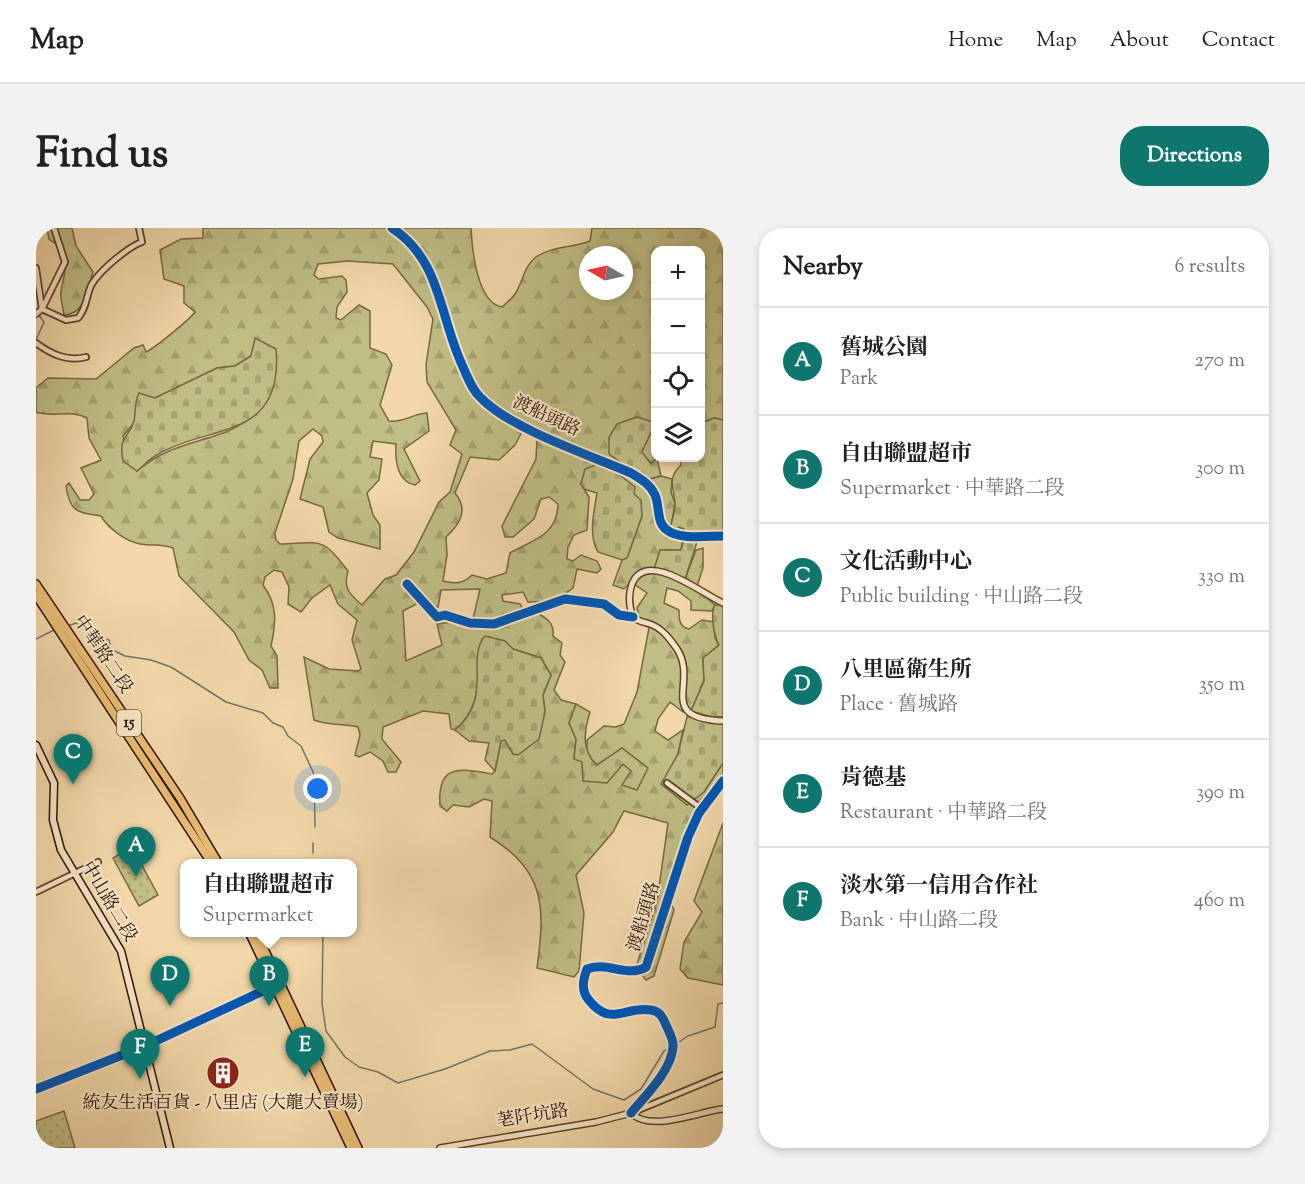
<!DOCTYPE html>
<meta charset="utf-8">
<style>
:root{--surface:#fff;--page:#f2f2f2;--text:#202124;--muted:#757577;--line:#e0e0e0;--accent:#0f766e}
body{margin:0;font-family:"Sorts Mill Goudy","Noto Serif TC",serif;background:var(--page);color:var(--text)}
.controls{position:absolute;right:18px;top:18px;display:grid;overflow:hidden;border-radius:12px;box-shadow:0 3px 9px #0003}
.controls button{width:54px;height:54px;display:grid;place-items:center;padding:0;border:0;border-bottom:2px solid var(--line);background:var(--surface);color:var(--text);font:30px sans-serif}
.compass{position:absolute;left:543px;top:18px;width:54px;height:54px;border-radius:50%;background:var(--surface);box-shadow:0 3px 9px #0003;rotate:279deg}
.you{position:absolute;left:282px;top:561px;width:21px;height:21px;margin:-15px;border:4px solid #fff;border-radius:50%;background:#1a73e8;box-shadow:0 0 0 9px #1a73e833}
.badge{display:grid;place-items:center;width:39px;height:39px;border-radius:50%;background:var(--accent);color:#fff;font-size:20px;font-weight:700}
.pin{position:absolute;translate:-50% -50px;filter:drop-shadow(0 2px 3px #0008)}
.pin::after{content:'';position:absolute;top:32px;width:21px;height:18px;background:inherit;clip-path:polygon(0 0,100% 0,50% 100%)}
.popup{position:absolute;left:144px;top:631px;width:177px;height:78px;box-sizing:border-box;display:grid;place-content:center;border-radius:12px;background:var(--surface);filter:drop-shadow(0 2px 4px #0005);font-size:20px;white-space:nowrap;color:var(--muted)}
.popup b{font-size:22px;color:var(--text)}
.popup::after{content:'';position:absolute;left:50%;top:100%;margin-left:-12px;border:12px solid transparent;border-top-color:var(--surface)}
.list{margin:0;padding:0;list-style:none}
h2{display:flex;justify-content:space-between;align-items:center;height:78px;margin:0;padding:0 24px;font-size:26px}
h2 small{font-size:20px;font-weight:400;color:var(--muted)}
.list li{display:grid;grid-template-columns:39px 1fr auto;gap:18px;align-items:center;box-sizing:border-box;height:108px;padding:0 24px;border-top:2px solid var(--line)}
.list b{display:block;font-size:22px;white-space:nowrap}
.list p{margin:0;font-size:20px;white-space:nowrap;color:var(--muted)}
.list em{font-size:20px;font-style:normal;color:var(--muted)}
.icon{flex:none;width:33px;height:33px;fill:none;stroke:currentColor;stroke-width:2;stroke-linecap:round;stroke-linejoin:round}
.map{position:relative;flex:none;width:687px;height:920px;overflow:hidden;border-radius:24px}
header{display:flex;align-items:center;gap:36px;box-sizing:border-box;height:84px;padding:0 30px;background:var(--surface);border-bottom:2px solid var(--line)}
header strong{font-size:28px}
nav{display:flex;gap:33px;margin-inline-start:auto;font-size:21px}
.intro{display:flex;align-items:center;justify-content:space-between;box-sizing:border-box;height:144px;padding:0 36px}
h1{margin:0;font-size:42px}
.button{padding:15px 27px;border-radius:24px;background:var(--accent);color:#fff;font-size:21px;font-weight:700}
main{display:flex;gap:36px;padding:0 36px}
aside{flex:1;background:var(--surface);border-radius:24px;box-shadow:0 3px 9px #0003}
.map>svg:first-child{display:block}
</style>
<header>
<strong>Map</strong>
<nav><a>Home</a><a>Map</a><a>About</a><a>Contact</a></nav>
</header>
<div class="intro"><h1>Find us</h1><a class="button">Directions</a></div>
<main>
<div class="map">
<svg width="687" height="920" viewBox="0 0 687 920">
<defs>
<pattern id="green-dots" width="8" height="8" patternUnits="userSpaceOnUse" patternTransform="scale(1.5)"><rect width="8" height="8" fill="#c0be85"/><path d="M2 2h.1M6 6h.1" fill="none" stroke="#a5a271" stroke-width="1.8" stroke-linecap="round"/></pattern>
<pattern id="forest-firs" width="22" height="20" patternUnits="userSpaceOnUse" patternTransform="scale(1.5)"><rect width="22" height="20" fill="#c0be85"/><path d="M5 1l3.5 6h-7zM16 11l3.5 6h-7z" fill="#a5a271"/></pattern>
<pattern id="cemetery-stones" width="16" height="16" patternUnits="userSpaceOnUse" patternTransform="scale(1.5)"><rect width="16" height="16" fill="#c0be85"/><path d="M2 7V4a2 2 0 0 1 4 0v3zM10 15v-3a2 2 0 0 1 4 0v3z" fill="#a5a271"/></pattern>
</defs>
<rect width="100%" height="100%" fill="#f3d9aa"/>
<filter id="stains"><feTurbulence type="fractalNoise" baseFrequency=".00333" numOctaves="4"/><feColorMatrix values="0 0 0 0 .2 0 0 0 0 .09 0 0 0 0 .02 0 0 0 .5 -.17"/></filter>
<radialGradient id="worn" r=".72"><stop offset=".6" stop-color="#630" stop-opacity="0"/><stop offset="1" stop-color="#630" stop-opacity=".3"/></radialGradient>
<g fill="url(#green-dots)" stroke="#766843" stroke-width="1.5">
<path d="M96,619L122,667L103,678L77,630Z"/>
<path d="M28,883L39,920H4L0,913V893Z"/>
</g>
<g fill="url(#forest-firs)" stroke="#766843" stroke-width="1.5" fill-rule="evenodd">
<path d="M11,0H36L40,18L57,44C51,62 50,86 28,87C27,79 24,70 25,63C29,40 38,27 13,11Z"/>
<path d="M167,0H435C436,21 441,75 466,79C470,75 476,71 479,66C487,54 488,38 500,29C516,18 537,20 554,13L556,0H687V192L678,190L665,195L664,22H620V230H623L616,236L605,224L618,198L601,189L581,196L573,210L609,252L625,248L636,251L635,264L639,276L634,303L642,299L648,301L645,322H625L648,354L660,322L667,320V340L660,361L679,377L676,383L655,382V373L642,363L631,360L628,375L643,382C643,391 643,399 653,401L666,392L678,394L679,410L683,417L667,430L668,453L655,483L647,484L634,474L622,491L619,503L632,512L647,502L642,526L626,556L668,564L687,535V548L664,573L631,663L638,682L618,748L610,752L600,739L621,674L632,595L588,583L577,604L540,647L548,685L543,743L538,749L501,740C509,679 510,644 454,609L456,573L448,571L433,579L417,577L411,583L404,578C401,536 422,540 456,546L459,543L465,513L469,511L477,526L509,484L507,467L515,447L505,430L446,411C440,445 448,478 419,502L415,501L413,486L387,483L347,499L346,511L365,534L360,544H352L347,533L334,524L323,529L319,527L324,507L322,499C307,495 292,498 278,492L268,429L293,441L322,443L325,441L316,412L321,392L302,376L294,357L276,370L265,384L252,376L253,359L246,344L238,342L229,349L227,357C242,377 240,395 235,418L241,428L242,460H234L226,442L213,432L198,404L143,348L137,320C126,316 116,318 104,316C89,313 72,300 65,288C40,284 34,284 30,258L33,255L44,272H53L58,266L45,240L65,232L53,210L51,190C34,181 18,190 0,184V160L12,150L60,151L98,120L107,117L110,124C119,120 154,91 159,84L148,75V58L128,51L124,22L145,11L167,10ZM552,27H588V63H552ZM312,33L357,36L391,79L397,91L390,137L391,154L420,202L414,217L426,226L414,264L403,274L378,324L360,347L349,351L326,377C313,366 307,360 312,343C286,308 286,315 244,316L240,312L239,305L257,251L263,213L277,201L286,208L287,214L274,231L264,271L287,279L293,304L302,310L344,321V297L337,287L331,265L343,252L346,231L334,229L337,213L360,216C359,232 361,253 379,257L384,253L368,221L393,203L391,185C376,186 367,195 353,193L344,177L356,137L350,126L334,120V83L323,77L305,92L300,90L301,79L311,64L310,52L306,48L283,51L278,47L282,36ZM215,128L221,186C210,193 199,201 187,205C153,217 130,219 101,243L87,208L119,170L181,140L199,138ZM487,202L501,211L500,231L466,298L469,309H477L498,291L505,271L513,269L522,276C521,307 499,311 474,325L470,345L451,351L436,347C427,356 419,356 407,353L411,327L410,309C424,296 433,282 419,265L434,229L463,232L479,217ZM545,256L606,288L591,330L586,332L577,357L588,361L595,354L611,365L601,380L603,389L613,400L601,464L588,496L580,499L568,498L551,512V528L561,537L586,521L611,540L595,542L587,536L547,553L546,533L538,530L540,511L533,495L540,476L525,472L518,462L529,434L524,427L526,415L517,408C518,395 512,391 501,385L461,394L460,391L467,386L488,383L484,376L467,373L466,367L487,364L492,374L518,373L537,360L541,341L561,345L565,341L561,333L545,327L537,333L531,331L532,319L538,307L551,302L553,269ZM444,361L437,391L401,396L406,417L370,433L367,383L382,375L402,379L405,362Z"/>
<path d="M687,595V757L652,750L644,741L648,714L666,684L658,673Z"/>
</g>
<g fill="url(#cemetery-stones)" stroke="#766843" stroke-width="1.5">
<path d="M219,110L240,121C248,214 172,195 119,228C112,232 107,239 101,243L87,233C82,206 93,211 98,193C100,183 98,175 103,165L119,170L181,140L199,138L215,128Z"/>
<path d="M601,189L617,194L618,198L606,224L615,236L621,230L625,248L609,252L573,226V210L581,196Z"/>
<path d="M679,190L687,192V305H648V301L643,299L637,304L634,303C635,295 638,287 639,279C640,262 629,252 645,237V230H664V195Z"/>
<path d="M560,237L575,240L599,259L598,266L605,272L606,288L591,330L586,332L562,324C552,307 558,284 561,265L548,261L545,256L549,241Z"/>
<path d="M649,309L662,311L648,354L628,348L618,341L624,322H645Z"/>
<path d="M679,377H687V489H676L655,483L668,453L667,430L683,417C678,408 674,387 679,377Z"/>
<path d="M449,408L469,413L477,421L505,430L515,447L507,467L509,484L503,511L482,527L477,526L469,512L465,513L459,543L449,532L453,515L433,513L419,502C458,470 429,431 449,408Z"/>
<path d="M540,476L554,484C548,503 545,523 561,537L586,520L612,540L601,562L586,557L595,543L587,536L571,555L547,553L546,534L538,531L540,511L533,495Z"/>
<path d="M652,485L687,493V535L668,564L651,577L625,556L642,526Z"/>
</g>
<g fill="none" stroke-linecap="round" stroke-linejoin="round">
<g stroke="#707669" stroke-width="1.5">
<path d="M0,112L8,94L2,86"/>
<path d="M32,398L40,395L60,409L73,412L75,421L89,428L115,432L135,439L190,474L227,485L237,495L247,499L252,508L265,518L278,546L279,599"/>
<path d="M0,411L18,402"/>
<path d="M277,625V615"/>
<path d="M287,704L286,775L290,803L309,829L323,839L342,844L362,855L409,841L454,823L474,822L496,816L557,861L588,872L605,861L628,823L636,819"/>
<path d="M640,816L652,808L679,799L682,776L687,775"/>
</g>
<g stroke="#5e432b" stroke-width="8">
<g id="minor">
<path d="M0,40L6,81"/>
<path d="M6,81L30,92L42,90C50,81 50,71 54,60C60,45 92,19 106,14L103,0"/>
<path d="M0,86L6,81L29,34L18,0"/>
<path d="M0,115C15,126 31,134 50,129"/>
<path d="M371,356L401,389L409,387L434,395L458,396L529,371L568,376L583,387L597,389"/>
<path d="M631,555L666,581"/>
<path d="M0,664L62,634"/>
<path d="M0,861L109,818L239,758"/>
<path d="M595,885L687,847"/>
</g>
</g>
<g stroke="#5e432b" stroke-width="8">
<g id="tertiary">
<path d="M356,0C406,33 403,89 427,139C432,150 436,162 445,170C475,201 553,227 595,245C605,251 614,256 619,267C624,278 620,295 631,302C643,312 672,308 687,308"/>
<path d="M687,375C666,366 610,320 596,356C592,367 593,378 597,389C603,394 608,394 614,396C626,400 634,411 641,421C663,455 619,490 687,493"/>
<path d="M595,885C610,867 635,843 637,819C638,812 633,804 630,797C627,790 624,783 615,782C589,777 575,801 552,771C545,762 547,752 551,741C571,733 591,750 610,739L652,609L663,585L687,553"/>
<path d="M404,920L560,894L595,885C615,905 664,883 687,881"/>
</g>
</g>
<g stroke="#2d1101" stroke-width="9">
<path id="secondary" d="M0,517L18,555L17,592L25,622L85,723L134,920"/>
</g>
<g stroke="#2d1101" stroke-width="10">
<g id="primary">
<path d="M0,356L144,570L183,636"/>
<path d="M0,367L176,636"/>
<path d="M213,704L315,920"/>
<path d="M220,704L322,920"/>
</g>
</g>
<use href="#minor" stroke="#f7e6c8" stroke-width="4.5"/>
<use href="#tertiary" stroke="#f7e6c8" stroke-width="5"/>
<use href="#secondary" stroke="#f7e6c8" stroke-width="6"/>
<use href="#primary" stroke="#eabc75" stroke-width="7"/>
<g stroke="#f7e6c8" stroke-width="13">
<g id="cycleway">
<path d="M356,0C406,33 403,89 427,139C432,150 436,162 445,170C475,201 553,227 595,245C605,251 614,256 619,267C624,278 620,295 631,302C643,312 672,308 687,308"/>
<path d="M371,356L401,389L409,387L434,395L458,396L529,371L568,376L583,387L597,389"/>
<path d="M0,861L109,818L244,755"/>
<path d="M595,885C610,867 635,843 637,819C638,812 633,804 630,797C627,790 624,783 615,782C589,777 575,801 552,771C545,762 547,752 551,741C571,733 591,750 610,739L652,609L663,585L687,553"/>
</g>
</g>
<use href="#cycleway" stroke="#0057b8" stroke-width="9"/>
</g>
<defs>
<g id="building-disc" transform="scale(1.725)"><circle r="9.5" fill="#8f2418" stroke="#f7e6c8"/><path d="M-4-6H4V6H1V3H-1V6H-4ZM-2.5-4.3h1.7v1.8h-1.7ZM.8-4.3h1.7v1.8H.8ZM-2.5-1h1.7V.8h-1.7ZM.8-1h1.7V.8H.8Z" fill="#fff"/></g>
</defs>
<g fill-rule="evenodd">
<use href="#building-disc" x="187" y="845"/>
</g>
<g text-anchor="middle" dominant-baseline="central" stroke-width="4.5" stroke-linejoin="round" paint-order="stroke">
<rect fill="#f7e6c8" stroke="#6a513d" stroke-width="1.5" x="81" y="482" width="24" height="26" rx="4.5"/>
<g font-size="16" font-weight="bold" fill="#2d1101">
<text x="93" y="495">15</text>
</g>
<g font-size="18" fill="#2d1101" stroke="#f7e6c8">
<text transform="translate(510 189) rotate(25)">渡船頭路</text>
<text transform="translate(66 427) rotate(56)">中華路二段</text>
<text transform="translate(72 674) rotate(59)">中山路二段</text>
<text transform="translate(609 689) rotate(-73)">渡船頭路</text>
<text transform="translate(497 889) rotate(-9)">荖阡坑路</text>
</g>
<g font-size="18" fill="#2d1101" stroke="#f7e6c8">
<text x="187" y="876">統友生活百貨 - 八里店 (大龍大賣場)</text>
</g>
</g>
<rect width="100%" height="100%" filter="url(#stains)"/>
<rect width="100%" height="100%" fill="url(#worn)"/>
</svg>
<div class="controls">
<button>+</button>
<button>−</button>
<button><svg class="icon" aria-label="locate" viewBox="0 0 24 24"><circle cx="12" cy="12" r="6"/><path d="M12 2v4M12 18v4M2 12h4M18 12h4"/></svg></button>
<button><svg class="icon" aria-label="layers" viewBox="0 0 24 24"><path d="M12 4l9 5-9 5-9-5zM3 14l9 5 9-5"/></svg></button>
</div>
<svg class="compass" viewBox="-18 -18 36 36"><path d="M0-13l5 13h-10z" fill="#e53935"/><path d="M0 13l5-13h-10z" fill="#757577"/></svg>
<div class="you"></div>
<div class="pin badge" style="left:100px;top:649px">A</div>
<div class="pin badge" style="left:233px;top:778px">B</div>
<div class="popup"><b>自由聯盟超市</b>Supermarket</div>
<div class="pin badge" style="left:37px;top:556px">C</div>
<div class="pin badge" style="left:134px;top:778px">D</div>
<div class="pin badge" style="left:269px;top:849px">E</div>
<div class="pin badge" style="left:104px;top:851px">F</div>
</div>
<aside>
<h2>Nearby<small>6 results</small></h2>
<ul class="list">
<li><span class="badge">A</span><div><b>舊城公園</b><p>Park</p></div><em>270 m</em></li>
<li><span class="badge">B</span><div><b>自由聯盟超市</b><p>Supermarket · 中華路二段</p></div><em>300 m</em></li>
<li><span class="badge">C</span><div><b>文化活動中心</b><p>Public building · 中山路二段</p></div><em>330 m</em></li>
<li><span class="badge">D</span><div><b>八里區衛生所</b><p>Place · 舊城路</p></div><em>350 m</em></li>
<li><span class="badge">E</span><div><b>肯德基</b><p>Restaurant · 中華路二段</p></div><em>390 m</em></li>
<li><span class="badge">F</span><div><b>淡水第一信用合作社</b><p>Bank · 中山路二段</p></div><em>460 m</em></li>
</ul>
</aside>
</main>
